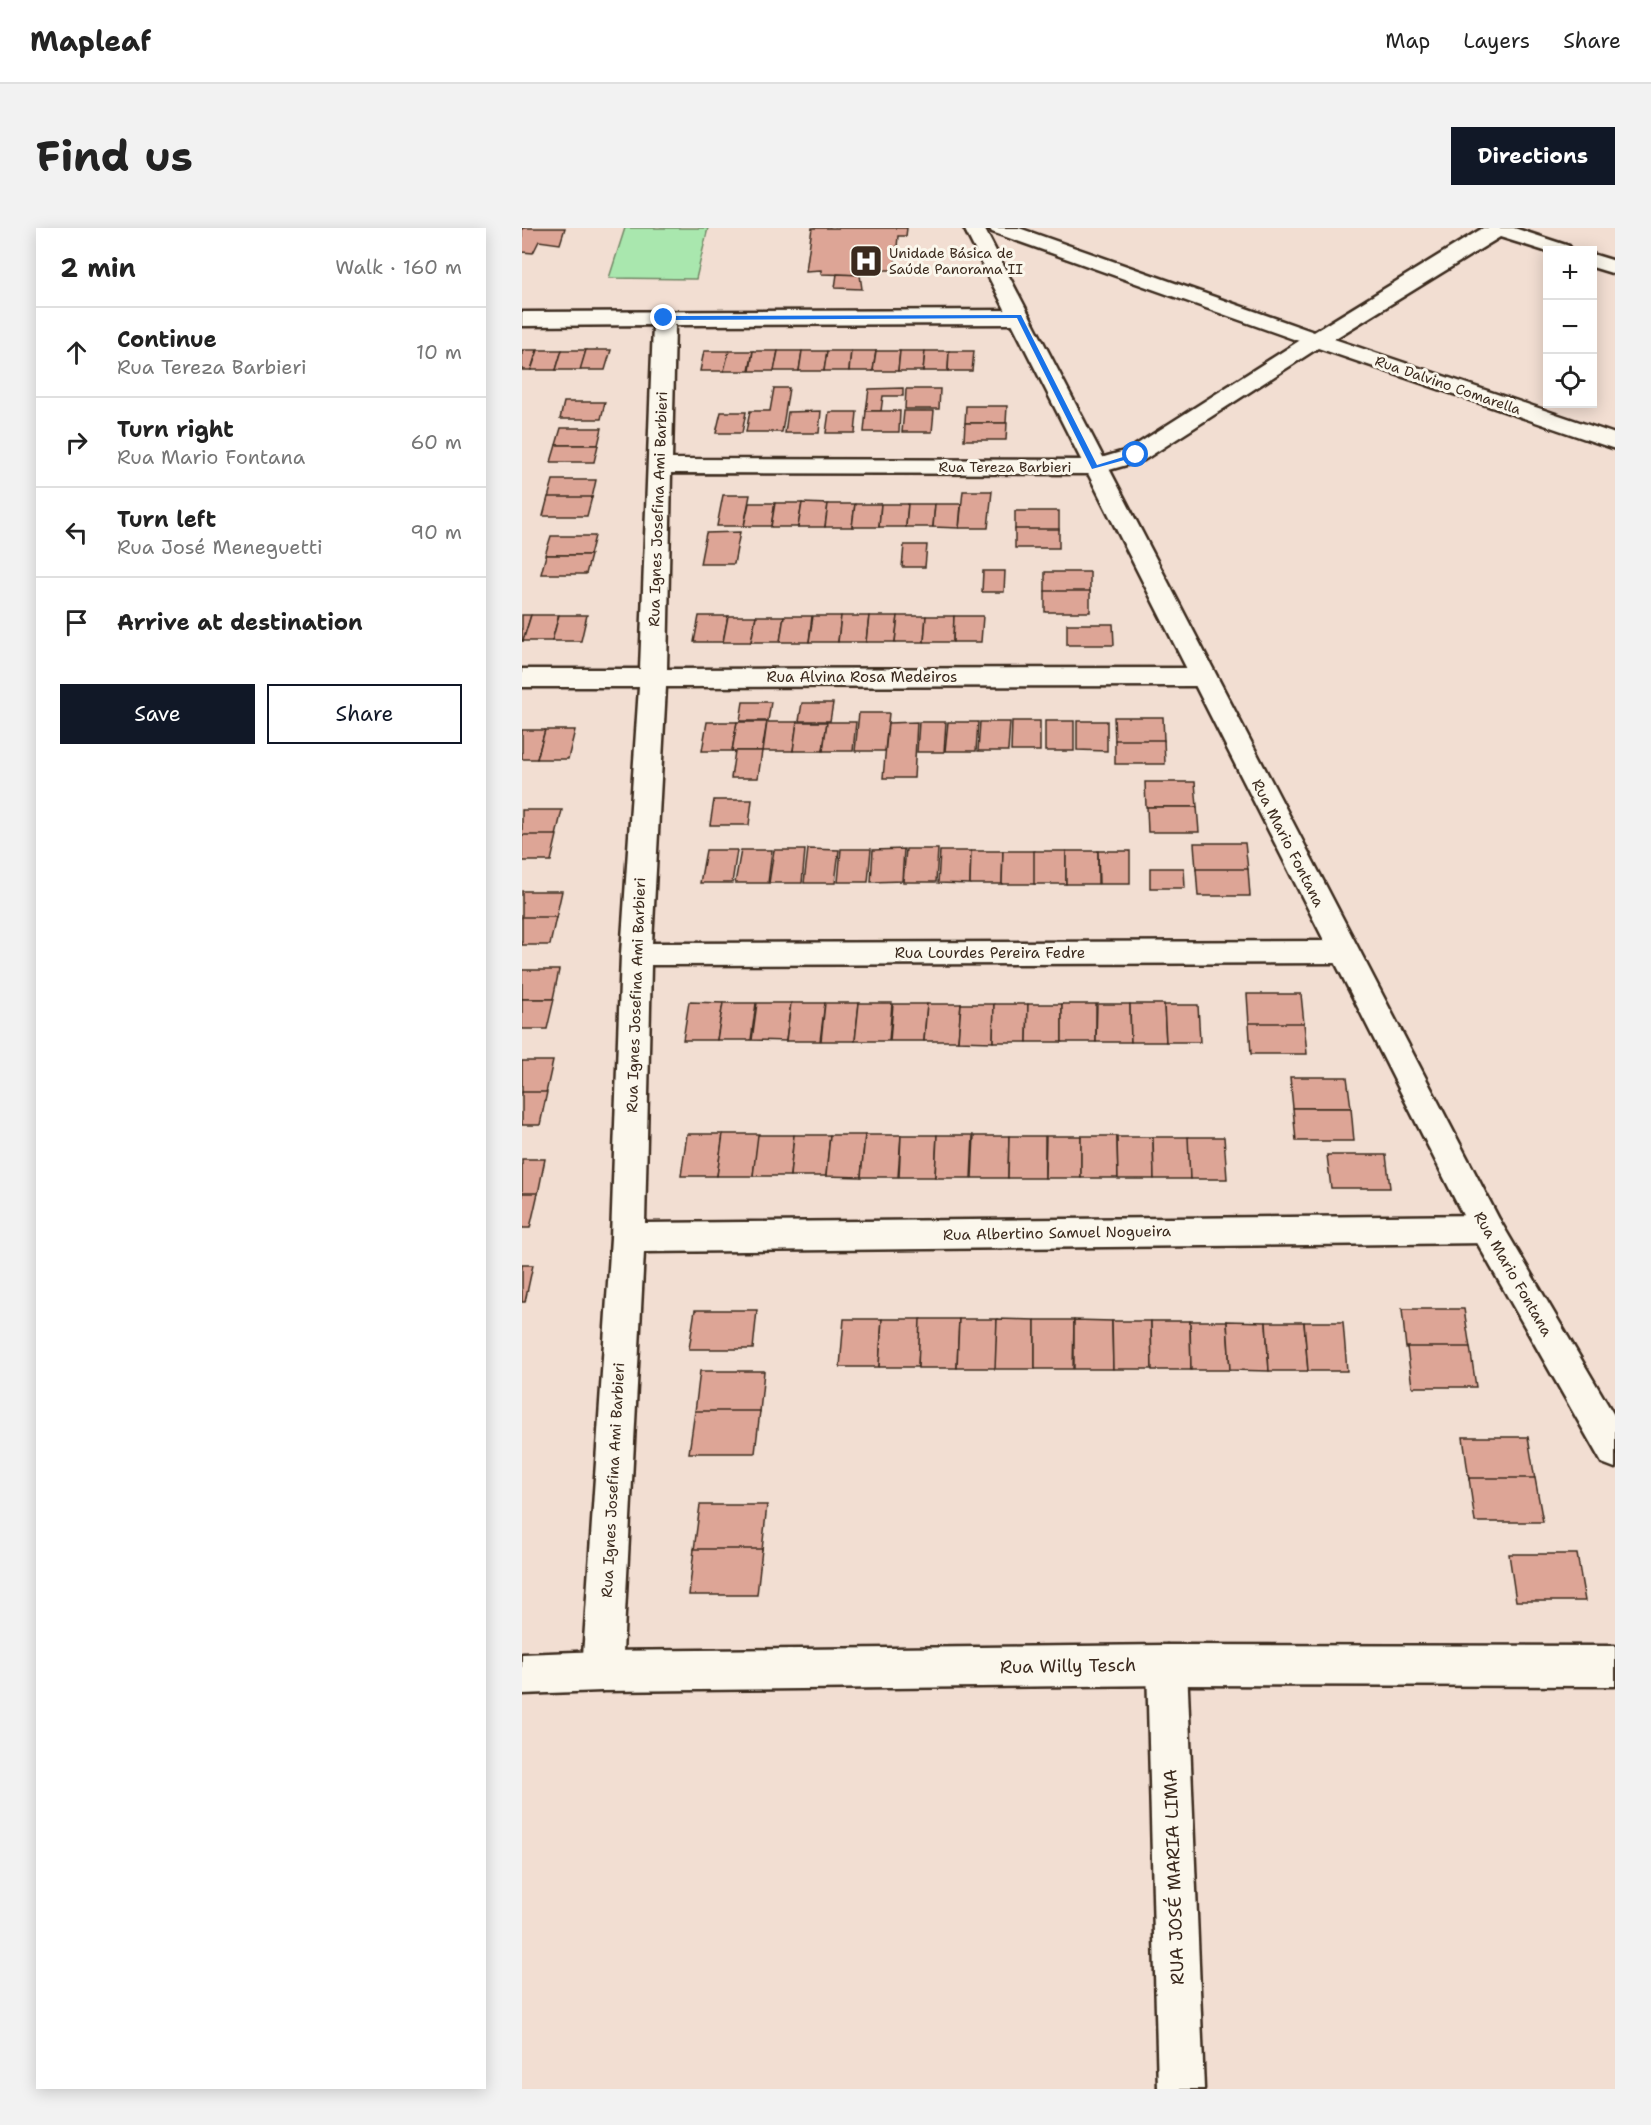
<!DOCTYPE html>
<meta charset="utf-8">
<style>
:root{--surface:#fff;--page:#f2f2f2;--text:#222;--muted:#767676;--line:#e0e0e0;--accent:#111827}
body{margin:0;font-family:"Shantell Sans",sans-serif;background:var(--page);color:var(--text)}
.controls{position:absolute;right:18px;top:18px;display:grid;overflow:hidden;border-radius:0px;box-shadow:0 3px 15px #0003}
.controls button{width:54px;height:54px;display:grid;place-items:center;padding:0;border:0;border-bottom:2px solid var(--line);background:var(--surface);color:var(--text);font:30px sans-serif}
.stop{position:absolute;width:18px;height:18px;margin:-14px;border:4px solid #1a73e8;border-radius:50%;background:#fff}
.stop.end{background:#1a73e8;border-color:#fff;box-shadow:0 2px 6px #0008}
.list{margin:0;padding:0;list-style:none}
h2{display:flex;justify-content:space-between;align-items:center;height:78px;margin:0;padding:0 24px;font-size:26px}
h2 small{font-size:20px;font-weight:400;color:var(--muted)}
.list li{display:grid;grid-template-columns:39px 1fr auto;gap:18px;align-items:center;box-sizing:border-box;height:90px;padding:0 24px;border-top:2px solid var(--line)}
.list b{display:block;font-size:22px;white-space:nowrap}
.list p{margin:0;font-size:20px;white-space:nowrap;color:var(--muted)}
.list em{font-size:20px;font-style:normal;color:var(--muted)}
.actions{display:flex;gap:12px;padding:18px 24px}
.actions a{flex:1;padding:14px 0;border:2px solid var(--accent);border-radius:0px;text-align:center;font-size:21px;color:var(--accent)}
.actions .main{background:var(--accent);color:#fff}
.icon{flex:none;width:33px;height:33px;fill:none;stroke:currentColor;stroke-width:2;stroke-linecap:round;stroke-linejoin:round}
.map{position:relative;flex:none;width:1093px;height:1861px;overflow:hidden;border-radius:0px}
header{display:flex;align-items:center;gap:36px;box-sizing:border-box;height:84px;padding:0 30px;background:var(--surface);border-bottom:2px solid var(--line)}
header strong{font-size:28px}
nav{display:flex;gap:33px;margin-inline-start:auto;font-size:21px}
.intro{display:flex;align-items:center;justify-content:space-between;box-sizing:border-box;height:144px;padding:0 36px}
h1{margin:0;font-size:42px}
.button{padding:15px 27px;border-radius:0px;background:var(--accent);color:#fff;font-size:21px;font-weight:700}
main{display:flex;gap:36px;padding:0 36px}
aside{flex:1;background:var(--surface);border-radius:0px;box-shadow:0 3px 15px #0003}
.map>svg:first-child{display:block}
</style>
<header>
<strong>Mapleaf</strong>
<nav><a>Map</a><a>Layers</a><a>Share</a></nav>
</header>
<div class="intro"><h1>Find us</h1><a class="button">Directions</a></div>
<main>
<aside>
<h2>2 min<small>Walk · 160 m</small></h2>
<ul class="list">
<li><svg class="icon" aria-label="ahead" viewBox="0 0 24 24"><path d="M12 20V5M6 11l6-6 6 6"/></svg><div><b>Continue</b><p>Rua Tereza Barbieri</p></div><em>10 m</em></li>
<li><svg class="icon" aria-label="right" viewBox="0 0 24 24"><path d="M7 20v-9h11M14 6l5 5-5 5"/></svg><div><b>Turn right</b><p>Rua Mario Fontana</p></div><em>60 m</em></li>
<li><svg class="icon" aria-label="left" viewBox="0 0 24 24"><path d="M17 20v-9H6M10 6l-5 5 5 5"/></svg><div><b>Turn left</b><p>Rua José Meneguetti</p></div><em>90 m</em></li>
<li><svg class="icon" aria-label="arrive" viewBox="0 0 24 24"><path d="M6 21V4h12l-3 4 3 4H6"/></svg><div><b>Arrive at destination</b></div></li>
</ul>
<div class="actions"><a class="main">Save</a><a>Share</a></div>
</aside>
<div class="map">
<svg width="1093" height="1861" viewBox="0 0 1093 1861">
<rect width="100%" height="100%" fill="#f2ded2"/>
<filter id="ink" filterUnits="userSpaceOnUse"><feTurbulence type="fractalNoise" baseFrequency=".0167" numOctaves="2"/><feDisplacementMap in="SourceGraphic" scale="12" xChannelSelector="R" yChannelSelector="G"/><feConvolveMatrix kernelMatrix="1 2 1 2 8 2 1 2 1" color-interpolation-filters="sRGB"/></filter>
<g filter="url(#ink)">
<path fill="#a9e7ae" stroke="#728866" stroke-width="1.5" d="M103,0H186L174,51L87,50Z"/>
<g fill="#dda596" stroke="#3b2a1e" stroke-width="1.5">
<path d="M0,0H43L38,16L17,13L11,25L0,24Z"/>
<path d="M290,0H385L384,8H376L373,42H354V46L338,47L299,46V42L284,43Z"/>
<path d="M315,46L338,47L340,61L313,60Z"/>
<path d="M0,122H15L9,142H0Z"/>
<path d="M16,122H40L34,142H9Z"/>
<path d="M40,122H64L59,142H34Z"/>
<path d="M64,122H89L83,142H58Z"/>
<path d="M182,123H207L202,143H178Z"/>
<path d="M207,123H231L227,143H202Z"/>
<path d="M231,123H256L252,143H228Z"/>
<path d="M256,123H280L277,143H252Z"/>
<path d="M280,123H305L302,143H277Z"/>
<path d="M305,123H329L327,143H302Z"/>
<path d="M329,123H354L351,143H327Z"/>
<path d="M354,123H378L376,143H351Z"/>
<path d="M378,123H403L401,143H376Z"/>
<path d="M403,123H427L426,143H401Z"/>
<path d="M427,123H452L450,143H426Z"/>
<path d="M252,160H267L260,204H224L228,183H248Z"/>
<path d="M381,160V168H361L359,183H344L347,161Z"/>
<path d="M384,161H418L417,181H383Z"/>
<path d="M42,174H83L79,191H38Z"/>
<path d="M444,178H485L484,195H443Z"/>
<path d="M299,183L297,205H263L266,184Z"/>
<path d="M344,183H378L377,204H342Z"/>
<path d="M382,183H412L410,204H380Z"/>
<path d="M199,184H224L220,205H194Z"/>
<path d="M307,184H335L333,205H304Z"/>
<path d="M443,195H485L484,212H442Z"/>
<path d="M39,200H80L76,217H34Z"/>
<path d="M34,217H76L72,234H29Z"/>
<path d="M31,252H74L70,270H26Z"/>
<path d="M441,263H470L466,300H437Z"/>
<path d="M201,267H228L222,298H195Z"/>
<path d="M26,269H70L65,288H21Z"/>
<path d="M227,275H253L249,298H222Z"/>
<path d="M253,275H280L276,299H249Z"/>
<path d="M280,275L306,276L303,299H276Z"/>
<path d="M306,276H333L330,299H303Z"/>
<path d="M333,276H359L357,299H330Z"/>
<path d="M359,276H386L384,299H357Z"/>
<path d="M386,276H413L411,299H384Z"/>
<path d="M413,276H439L437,300L411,299Z"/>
<rect x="493" y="283" width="44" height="19"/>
<rect x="493" y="301" width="44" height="19"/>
<path d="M218,304L212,336H178L184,305Z"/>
<path d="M29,308H73L68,327H23Z"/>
<path d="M382,317H405L403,339H380Z"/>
<path d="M24,327H69L64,346H19Z"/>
<path d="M461,343H483L482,364H460Z"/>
<rect x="523" y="344" width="45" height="20"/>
<rect x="523" y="363" width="45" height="21"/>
<path d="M0,387H9L1,413H0Z"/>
<path d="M9,387H37L30,413H1Z"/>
<path d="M37,387H65L59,413H30Z"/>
<path d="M177,388H206L201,414H172Z"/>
<path d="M206,388H234L229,414H201Z"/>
<path d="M234,388H262L258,414H229Z"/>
<path d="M262,388H290L287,414H258Z"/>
<path d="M291,388H319L316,414H287Z"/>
<path d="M319,388H347L344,414H316Z"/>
<path d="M347,388H376L373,414H344Z"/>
<path d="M376,388H404L402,414H373Z"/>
<path d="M404,388H432L431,414H402Z"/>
<path d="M432,388H461L459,414H431Z"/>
<path d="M545,396H591L592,417H545Z"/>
<path d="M221,474H249L246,493H218Z"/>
<path d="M280,475H311L308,493H277Z"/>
<path d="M337,485H367L363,523H333Z"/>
<path d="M592,489H641L642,513H593Z"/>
<path d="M490,493H518V523H489Z"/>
<rect x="523" y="493" width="29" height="30"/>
<path d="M555,493H585V523L555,522Z"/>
<path d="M185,494H215L210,523H180Z"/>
<path d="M215,494H245L240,523H210Z"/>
<path d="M245,494H275L271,523H241Z"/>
<path d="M275,494H305L301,523H271Z"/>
<path d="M305,494H334L331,523H301Z"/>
<path d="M395,494L392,550H361L366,495Z"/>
<path d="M397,494H424L422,524H395Z"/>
<path d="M426,494H456L454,523H423Z"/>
<path d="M458,494H488L486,523H456Z"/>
<path d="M0,502H23L15,531H0Z"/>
<path d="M23,502H53L46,531H15Z"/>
<path d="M593,512H642L643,536H593Z"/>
<path d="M213,523H240L236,550H209Z"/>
<path d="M623,554H673L675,579H624Z"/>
<path d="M192,572H230L227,597H188Z"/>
<path d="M625,579H675L677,604H626Z"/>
<path d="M0,582H40L34,608H0Z"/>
<path d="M0,607H35L29,633H0Z"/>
<path d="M672,615H723L726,642H674Z"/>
<path d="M286,621L317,622L313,655H282Z"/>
<path d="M319,621H349L346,654H316Z"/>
<path d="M382,621L380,653L349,654L351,622Z"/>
<path d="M384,621H416L414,654H381Z"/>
<path d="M184,622H215L210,655H178Z"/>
<path d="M219,622H250L246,655H213Z"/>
<path d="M252,622H283L280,655H247Z"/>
<path d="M418,623H449L448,656L416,655Z"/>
<path d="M449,623H481L480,656H448Z"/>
<path d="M481,623H513V656H480Z"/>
<rect x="512" y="623" width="32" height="33"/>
<rect x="544" y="623" width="32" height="33"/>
<path d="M576,623H608V656H577Z"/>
<path d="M628,640H662L663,660H628Z"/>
<path d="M674,641H726L728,668H676Z"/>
<path d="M0,663H40L34,690H0Z"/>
<path d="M0,689H34L28,717H0Z"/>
<path d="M0,742H37L31,771H0Z"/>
<path d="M725,766H779L782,796H727Z"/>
<path d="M0,771H32L25,801H0Z"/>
<path d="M167,774L201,775L195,812H161Z"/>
<path d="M201,775H234L229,812H195Z"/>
<path d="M235,775H269L264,813L230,812Z"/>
<path d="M269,775H303L298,813H264Z"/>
<path d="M303,775H337L333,813H299Z"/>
<path d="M337,775H370L367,813H333Z"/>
<path d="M371,776H405L402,813H368Z"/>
<path d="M405,776H439L436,813H402Z"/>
<path d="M439,776H472L471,814L436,813Z"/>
<path d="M472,776H506L505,814H471Z"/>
<path d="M506,776H540V814H505Z"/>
<rect x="540" y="776" width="34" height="38"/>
<path d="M575,776H608L609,814H574Z"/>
<path d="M608,776H642L644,814H609Z"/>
<path d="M642,777H676L678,814H644Z"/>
<path d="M727,795H782L785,826H729Z"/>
<path d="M0,833H31L24,865H0Z"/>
<path d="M768,849H825L829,880H771Z"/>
<path d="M0,864H25L18,897H0Z"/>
<path d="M771,880H829L832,913H774Z"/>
<path d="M165,906H201L195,948H159Z"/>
<path d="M201,906H237L231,948H195Z"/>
<path d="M236,907H272L268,948H231Z"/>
<path d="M272,907H308L304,948H268Z"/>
<path d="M308,907H343L339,949L304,948Z"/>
<path d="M343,907H379L376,949H339Z"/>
<path d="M379,907H415L413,949H377Z"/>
<path d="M415,907H451L449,950H413Z"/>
<path d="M452,908H487L486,950H450Z"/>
<path d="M487,908H523V950H486Z"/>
<path d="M524,908H559V950H523Z"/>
<path d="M559,908H595L596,950H559Z"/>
<path d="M595,909H631L632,951H596Z"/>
<path d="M631,909H667L668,951H632Z"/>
<path d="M666,909H702L705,951H668Z"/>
<path d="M805,927H864L868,960H809Z"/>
<path d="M0,931H23L16,966H0Z"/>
<path d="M0,965H16L8,1000H0Z"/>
<path d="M0,1037H11L3,1074H0Z"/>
<path d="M880,1081H942L948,1120H884Z"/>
<path d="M173,1082H235L231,1121H167Z"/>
<path d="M322,1091H360L357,1139H318Z"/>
<path d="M360,1091H399L396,1139H357Z"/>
<path d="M398,1091H437L435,1140H396Z"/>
<path d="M437,1091H475L474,1140H435Z"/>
<path d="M475,1091L513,1092V1141H473Z"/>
<path d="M513,1092H552L551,1141H513Z"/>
<path d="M552,1092L590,1093L591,1141H552Z"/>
<path d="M590,1093H629L630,1141H591Z"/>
<path d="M629,1093H668L669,1142H630Z"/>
<path d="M668,1093H705L708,1142H669Z"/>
<path d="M705,1093L744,1094L747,1143L708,1142Z"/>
<path d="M744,1094H782L786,1143H747Z"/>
<path d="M782,1094H821L825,1143H786Z"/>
<path d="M885,1119H948L954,1159H890Z"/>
<path d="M178,1143H242L238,1184H173Z"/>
<path d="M173,1183H238L233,1225H167Z"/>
<path d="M941,1209H1006L1013,1252H947Z"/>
<path d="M947,1250H1013L1021,1294H953Z"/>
<path d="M178,1277H245L240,1322H172Z"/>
<path d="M172,1321H240L235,1367H167Z"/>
<path d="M987,1326H1055L1063,1373H994Z"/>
</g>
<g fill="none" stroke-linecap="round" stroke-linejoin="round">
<g stroke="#3b2a1e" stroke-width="5">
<g id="minor">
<path d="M467,0H497L792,104L961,0H992L1047,18L1050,22L1026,24L978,9L812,111L1093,206V221L796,120L622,232L573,246L149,245L145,441L680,440L689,443L693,449L689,455L680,458L144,459L130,715L822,713L833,716L837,724L833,732L822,735L129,737L123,995L965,987L977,991L982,1001L977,1011L965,1015L122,1024L100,1443L94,1457L80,1463L66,1457L60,1443L89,1010L99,726L117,459H0V441H118L131,97L0,98V84L497,82L505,84L508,89L505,94L497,96L153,97L150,231L572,232L606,222L777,113L470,4Z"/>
<path d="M1070,26L1093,33V46L1070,39Z"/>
<path d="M645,1417L659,1423L665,1437L682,1861H636L625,1437L631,1423Z"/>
</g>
</g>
<g stroke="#3b2a1e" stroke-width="5">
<g id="tertiary">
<path d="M442,0H462L977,991L1093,1189V1240L1080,1235L953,1011Z"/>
<path d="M645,1417L1093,1418V1458L645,1457L80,1463L0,1466V1426L80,1423Z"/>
</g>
</g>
<use href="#minor" fill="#fbf7ec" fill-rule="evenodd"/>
<use href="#tertiary" fill="#fbf7ec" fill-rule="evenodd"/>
</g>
</g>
<path fill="#1a73e8" d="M499,87L575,237L614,225L617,228L570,241L495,90L142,92L139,90L142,88Z"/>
<defs>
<g id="hospital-square" transform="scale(1.725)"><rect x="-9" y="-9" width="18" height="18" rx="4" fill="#3b2a1e" stroke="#fbf7ec"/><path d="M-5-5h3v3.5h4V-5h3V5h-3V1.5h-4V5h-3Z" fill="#fff"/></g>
</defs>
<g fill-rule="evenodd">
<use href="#hospital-square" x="344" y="33"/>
</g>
<g text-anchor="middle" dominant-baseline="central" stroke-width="6" stroke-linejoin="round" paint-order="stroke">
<g font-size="14" fill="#3b2a1e" stroke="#fbf7ec" text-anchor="start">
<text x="367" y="25">Unidade Básica de<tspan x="367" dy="16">Saúde Panorama II</tspan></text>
</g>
<g font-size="14" fill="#3b2a1e" stroke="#fbf7ec">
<text transform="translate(926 157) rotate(19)">Rua Dalvino Comarella</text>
<text x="483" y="239">Rua Tereza Barbieri</text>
</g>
<g font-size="15" fill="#3b2a1e" stroke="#fbf7ec">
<text transform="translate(136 281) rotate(-88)">Rua Ignes Josefina Ami Barbieri</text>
<text x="340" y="449">Rua Alvina Rosa Medeiros</text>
<text transform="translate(766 615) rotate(63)">Rua Mario Fontana</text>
<text x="468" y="725">Rua Lourdes Pereira Fedre</text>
<text transform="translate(114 767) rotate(-88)">Rua Ignes Josefina Ami Barbieri</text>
<text transform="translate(535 1005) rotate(-1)">Rua Albertino Samuel Nogueira</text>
<text transform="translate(991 1046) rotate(60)">Rua Mario Fontana</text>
<text transform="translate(91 1252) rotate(-87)">Rua Ignes Josefina Ami Barbieri</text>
</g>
<g font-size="18" fill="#3b2a1e" stroke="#fbf7ec">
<text transform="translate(546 1438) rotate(-1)">Rua Willy Tesch</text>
<text transform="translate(652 1649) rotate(-92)">RUA JOSÉ MARIA LIMA</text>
</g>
</g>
</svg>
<div class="controls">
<button>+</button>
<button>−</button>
<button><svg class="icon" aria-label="locate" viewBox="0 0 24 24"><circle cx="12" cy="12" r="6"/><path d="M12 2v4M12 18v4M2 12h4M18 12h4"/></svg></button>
</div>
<div class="stop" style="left:614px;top:227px"></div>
<div class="stop end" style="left:142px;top:90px"></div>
</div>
</main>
